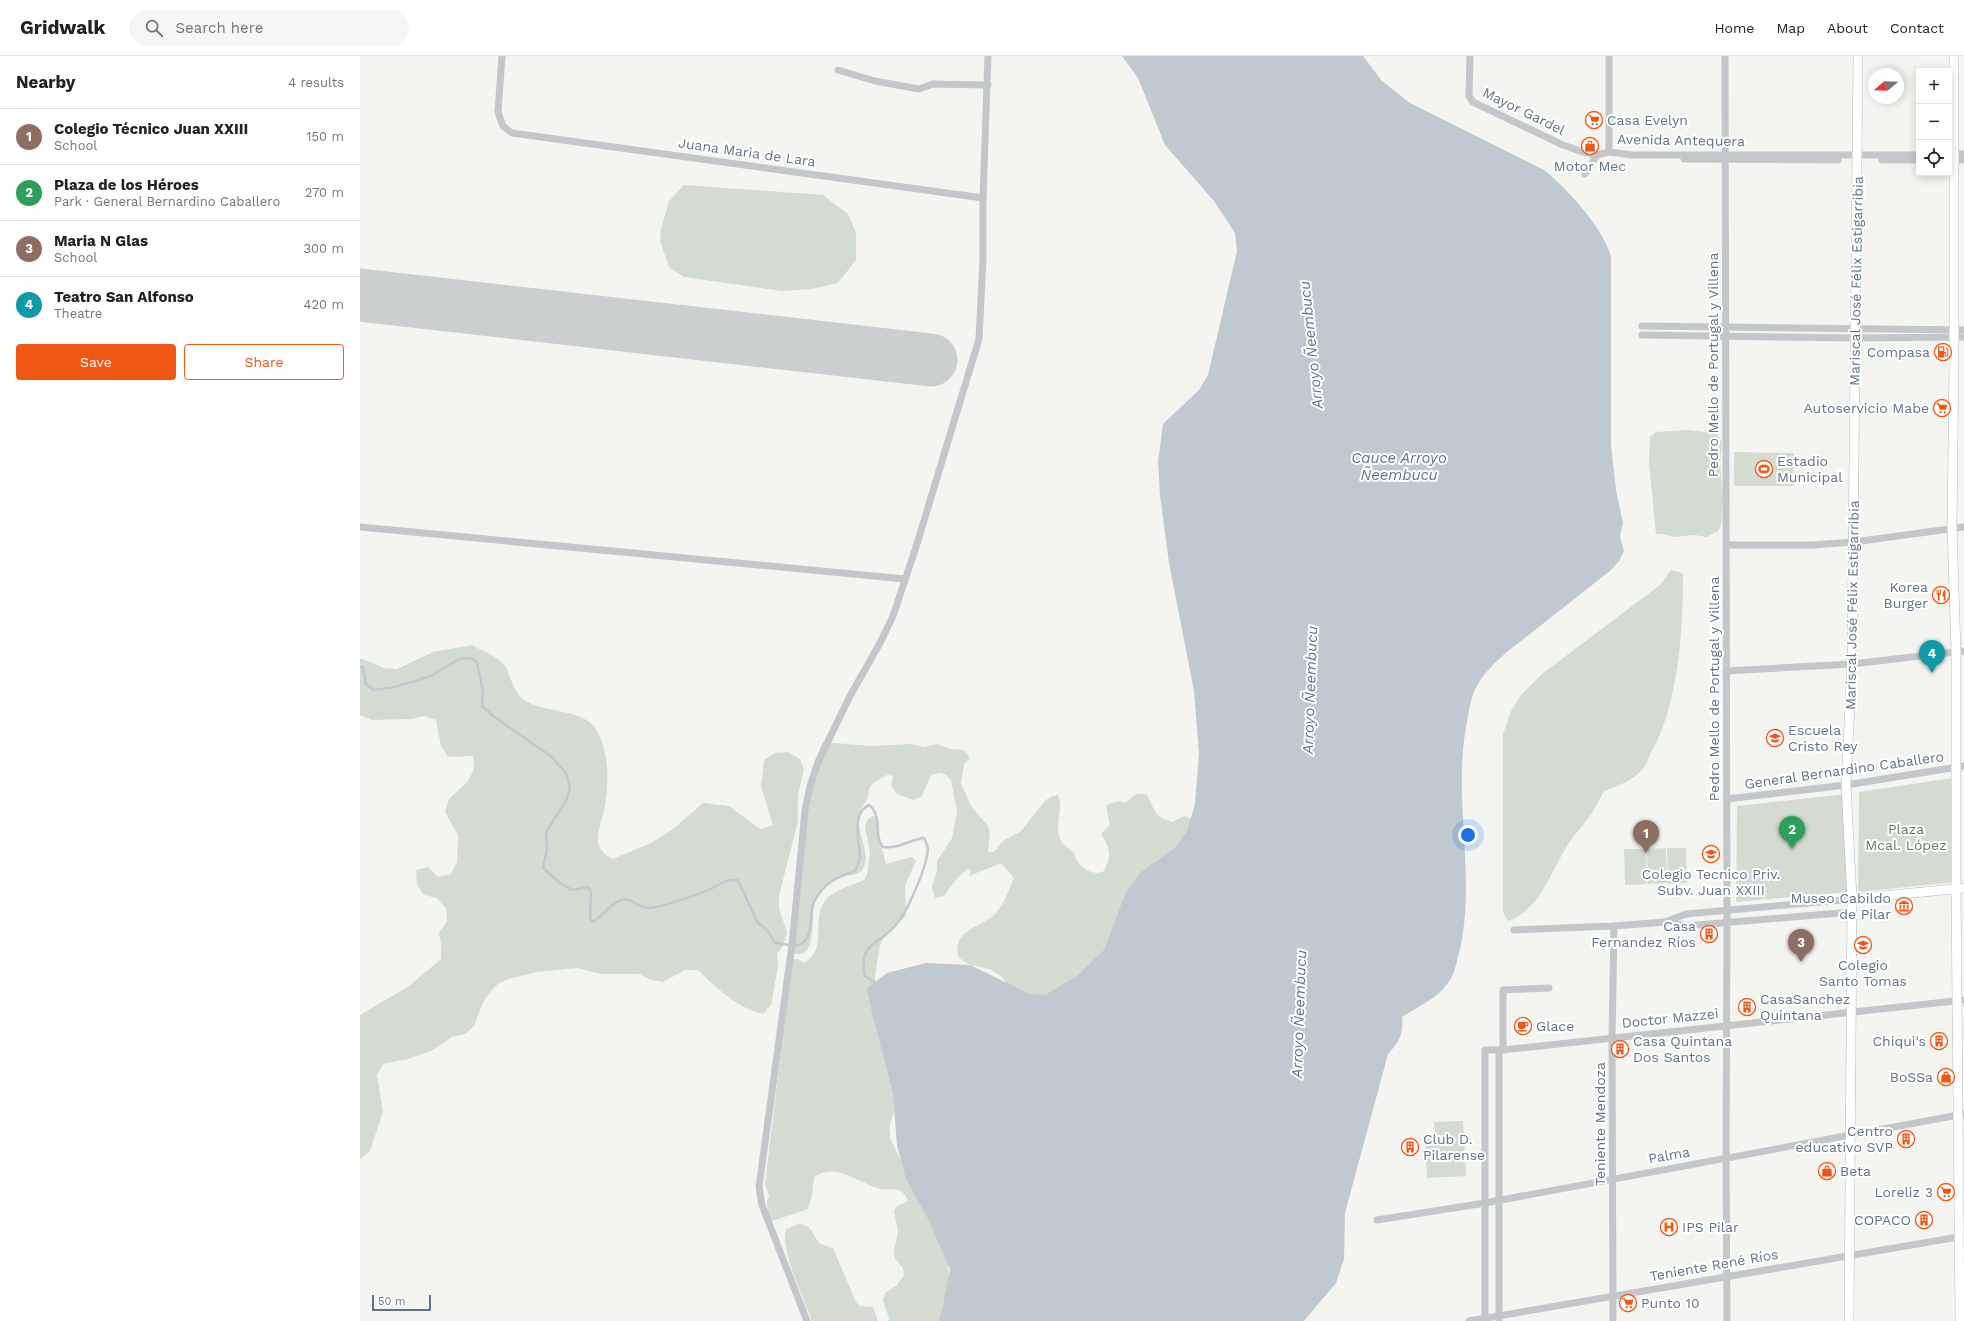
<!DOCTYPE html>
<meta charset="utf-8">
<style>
:root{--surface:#fff;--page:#f6f6f6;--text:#202124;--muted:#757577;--line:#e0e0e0;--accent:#f05715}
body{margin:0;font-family:"Work Sans",sans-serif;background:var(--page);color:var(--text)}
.controls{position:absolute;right:12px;top:12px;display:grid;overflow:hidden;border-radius:4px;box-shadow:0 2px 10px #0003}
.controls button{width:36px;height:36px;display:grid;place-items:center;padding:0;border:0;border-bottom:1px solid var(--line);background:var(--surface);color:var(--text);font:20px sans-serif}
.compass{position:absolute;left:1508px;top:12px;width:36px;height:36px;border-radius:50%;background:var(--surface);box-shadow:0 2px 10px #0003;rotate:251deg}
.scale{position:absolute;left:12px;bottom:10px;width:59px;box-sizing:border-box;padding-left:4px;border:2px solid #617284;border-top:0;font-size:11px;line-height:14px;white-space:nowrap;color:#617284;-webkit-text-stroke:3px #fff;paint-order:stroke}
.you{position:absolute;left:1108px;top:779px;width:14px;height:14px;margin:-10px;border:3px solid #fff;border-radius:50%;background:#1a73e8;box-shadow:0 0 0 6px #1a73e833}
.badge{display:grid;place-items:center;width:26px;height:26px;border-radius:50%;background:var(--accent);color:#fff;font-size:13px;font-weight:700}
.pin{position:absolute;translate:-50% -33px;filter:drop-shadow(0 1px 2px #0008)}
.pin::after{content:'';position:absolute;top:21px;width:14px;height:12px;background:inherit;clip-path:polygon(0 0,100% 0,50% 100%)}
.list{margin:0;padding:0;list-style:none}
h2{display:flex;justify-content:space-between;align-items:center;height:52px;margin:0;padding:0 16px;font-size:17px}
h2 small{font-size:13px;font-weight:400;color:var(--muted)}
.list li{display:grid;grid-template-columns:26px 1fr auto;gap:12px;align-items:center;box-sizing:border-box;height:56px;padding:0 16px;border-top:1px solid var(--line)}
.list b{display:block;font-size:15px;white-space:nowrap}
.list p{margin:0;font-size:13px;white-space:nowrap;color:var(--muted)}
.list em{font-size:13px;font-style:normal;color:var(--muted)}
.actions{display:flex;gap:8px;padding:12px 16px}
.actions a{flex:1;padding:9px 0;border:1px solid var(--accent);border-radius:4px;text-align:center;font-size:14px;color:var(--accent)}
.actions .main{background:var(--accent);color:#fff}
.icon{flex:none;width:22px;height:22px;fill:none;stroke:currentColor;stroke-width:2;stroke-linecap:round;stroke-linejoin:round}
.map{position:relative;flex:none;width:1604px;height:1265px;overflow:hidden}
header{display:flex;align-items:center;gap:24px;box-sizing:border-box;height:56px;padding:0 20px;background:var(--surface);border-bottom:1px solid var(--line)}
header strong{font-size:19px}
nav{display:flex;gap:22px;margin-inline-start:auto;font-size:14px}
.search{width:280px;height:36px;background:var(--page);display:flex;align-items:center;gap:10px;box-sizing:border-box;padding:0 14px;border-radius:22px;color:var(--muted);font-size:15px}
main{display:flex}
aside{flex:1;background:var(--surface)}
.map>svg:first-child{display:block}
</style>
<header>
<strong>Gridwalk</strong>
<div class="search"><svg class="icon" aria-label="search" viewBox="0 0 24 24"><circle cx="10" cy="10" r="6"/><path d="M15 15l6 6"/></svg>Search here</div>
<nav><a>Home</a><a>Map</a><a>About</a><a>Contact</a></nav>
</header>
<main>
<aside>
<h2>Nearby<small>4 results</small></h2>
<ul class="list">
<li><span class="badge" style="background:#8d6e63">1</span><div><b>Colegio Técnico Juan XXIII</b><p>School</p></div><em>150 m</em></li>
<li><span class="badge" style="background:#2e9e5b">2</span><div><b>Plaza de los Héroes</b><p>Park · General Bernardino Caballero</p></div><em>270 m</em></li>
<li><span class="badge" style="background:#8d6e63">3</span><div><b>Maria N Glas</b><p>School</p></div><em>300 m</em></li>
<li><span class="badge" style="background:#0f9aa8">4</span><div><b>Teatro San Alfonso</b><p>Theatre</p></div><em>420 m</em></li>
</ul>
<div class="actions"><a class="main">Save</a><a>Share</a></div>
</aside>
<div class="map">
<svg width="1604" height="1265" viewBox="0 0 1604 1265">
<rect width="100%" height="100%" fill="#f4f5f0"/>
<g fill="#d4dcd1">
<path d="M324,129L463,139L488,158L496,177V204L478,227L452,233L422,235L324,221L309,211L300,185L301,173L309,145Z"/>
<path d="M1328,374L1354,377L1359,381L1362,387L1360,406L1363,444L1361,470L1358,475L1347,481L1334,479L1315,481L1302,478H1296L1289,406L1290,381L1296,376Z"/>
<path d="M1374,396L1434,397L1433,430H1374Z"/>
<path d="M1311,514L1323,517C1323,575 1319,648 1290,699C1288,704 1285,711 1281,715C1271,725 1256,731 1244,735C1240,742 1236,750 1232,757C1224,769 1213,779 1206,792C1190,817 1180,854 1148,865L1143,856V678L1151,655L1161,639L1182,618L1300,529Z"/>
<path d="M112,589C122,595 138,600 145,610C152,622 152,635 164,644C183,657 224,653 236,673C250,696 249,730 244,755C242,764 237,776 238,785C239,794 245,798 252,803L289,788L312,774L343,747L369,750L400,773L413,769L401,731L404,704L415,697L428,696L440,703L444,714L438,739V765L419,840V852L427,876L424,888L417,898L418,910L411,949L403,958C378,952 356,932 338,914H325L303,926L291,924L279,918H242L217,912L177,916L152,922L139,927L130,936L123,946L114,970L105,978L92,981L71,995L48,1003L23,1008L17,1019L23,1056L10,1095L0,1103V959L49,930L81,903V889L79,876L87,866L86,853L77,842L64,839L57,829L56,814L68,811L78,821L91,818L97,806L98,779L85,756L89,743L108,725L114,713L113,700L88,701L81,690L76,664L63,660L52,663L12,664L0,659V602L24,612L37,613L73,596Z"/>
<path d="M463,686L511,690L551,688L564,691L576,688L591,693L603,694L608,698L609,704L604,708L601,727L611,750L628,770L630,776L628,796H634L643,785L660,776L686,744L692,740L698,739C704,752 695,765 699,779C702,791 707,790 714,797C715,799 715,801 716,803C722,814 734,820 744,815C752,800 750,792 741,778L750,769L747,756V749C754,746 759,744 766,747C773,740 777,735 787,739C795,754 794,761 812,766L824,760L830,762L835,766L757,894L684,945L648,929L641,920L630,913L610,909L599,902C590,874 621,872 635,858C644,848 649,834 654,822L642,808H639L609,820L611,815L608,813L598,821L584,840L575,842L572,831L577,814V805L592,782L597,756L591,724L586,719L580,717L571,719L562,740L553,744L537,738L531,730L533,720L527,719C522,722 513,725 510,731C508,735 509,739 507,743C504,748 500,753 499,759C496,777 512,797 503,813C498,823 470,815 458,839C455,845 453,854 453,860C452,873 455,904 432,897C436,846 441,796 450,745C453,725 454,704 463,686Z"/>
<path d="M1592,722L1595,826L1498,836L1499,736Z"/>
<path d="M1487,738L1488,836L1376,846L1377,750Z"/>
<path d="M512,760L518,761L519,780L526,808L552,801L556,805L545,829L546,860L523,883L520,889L515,921L516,935L525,964L536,1050L530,1068V1082L588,1205L591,1265H528L529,1262L523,1244L525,1237L536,1230L544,1219L543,1212L535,1202L534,1195L538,1175L534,1155L537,1150L548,1145C541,1127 530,1137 517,1132C496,1125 476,1106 454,1121L452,1140L448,1153L412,1165L408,1159L407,1146L409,1140L405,1128L432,903H438L444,907C470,892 448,862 468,841C477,833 493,829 504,824L507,818L510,797L505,771L507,764Z"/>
<path d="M1306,792L1307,827L1288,828L1287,793Z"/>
<path d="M1307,792H1326L1327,827L1308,828Z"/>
<path d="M1264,793H1286L1287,828L1265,829Z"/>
<path d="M1103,1065L1106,1120L1067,1122L1065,1083L1075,1082L1074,1066Z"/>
<path d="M438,1168C452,1168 452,1178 460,1188L473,1192L496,1246L500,1250L513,1251L518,1265H452C444,1242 420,1195 426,1173Z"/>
</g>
<path fill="#bfc9cf" d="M762,0H1003L1022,25L1050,47L1184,114C1207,132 1244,173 1251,201V389L1256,434L1263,467L1260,480L1264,495L1259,505L1251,514C1226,534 1200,554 1175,574C1156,589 1131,606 1118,628C1110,641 1109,656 1106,671C1093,744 1116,821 1100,893C1097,904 1095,918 1088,927C1077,943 1057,951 1042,961C1044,978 1039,986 1028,998L985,1157L984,1203L976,1227L944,1265H578L582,1255L590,1213L568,1163L546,1123L537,1090L533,1037L511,953L507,932L527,917L566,907L610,909L670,938L685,939L718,919L744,894L766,836L781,816L815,792L827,775L835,748L839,698L834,635L809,507L800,439L798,406L803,368L839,334L848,319L877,195L875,177L854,145L805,89L778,22Z"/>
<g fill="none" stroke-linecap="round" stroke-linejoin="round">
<path stroke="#bfc9cf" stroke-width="2.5" d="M0,611H3L6,628L14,634L35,631L71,620L99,603L111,602L117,606L123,637L122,650L133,660L192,701L206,717L210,731L206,745L186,776L187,792L183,812L200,827L212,834L229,831L231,837L230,863L233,866C243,860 248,850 259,845C270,839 278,853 290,852C308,850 328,841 344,836C356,831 366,822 378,824L397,866L409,876L414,886C439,893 449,892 451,864C452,859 451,853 453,848C463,827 475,822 495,815C497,811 499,807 500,803C500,787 490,758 509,749C523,760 513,779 523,791C538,793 550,784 564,782C566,786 568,790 568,794C566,813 548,855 535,870C519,889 498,886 505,920L516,927"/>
<path stroke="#cccfd0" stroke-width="53" d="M0,239L571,304"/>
<g stroke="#b5babf" stroke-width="10">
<g id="secondary">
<path d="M1594,0V300L1592,472L1596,596V833L1600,1265"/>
<path d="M1492,843L1604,832"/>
<path d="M1489,1265L1492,843L1486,729L1492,608L1498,0"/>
</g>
</g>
<g stroke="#c3c7ca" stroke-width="7">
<path d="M142,0L138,56L143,70L152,77L623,142"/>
<path d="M1110,0L1109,40L1113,46L1203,89L1223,96L1237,99L1249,96L1271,99H1559"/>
<path d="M1365,0L1367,866L1366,1102L1367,1265"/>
<path d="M478,14L515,25L559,33L573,28L628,29"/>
<path d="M1249,96V0"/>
<path d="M1589,98H1604"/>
<path d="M1324,103L1478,104"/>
<path d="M1522,104H1559"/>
<path d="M1589,104H1604"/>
<path d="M1225,118L1237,99"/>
<path d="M1282,270L1604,274"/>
<path d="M1282,279L1495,282L1604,281"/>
<path d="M0,471L545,523"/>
<path d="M1367,489H1453L1494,486L1604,471"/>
<path d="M1366,615L1492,608L1604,595"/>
<path d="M1367,743L1486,729L1604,710"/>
<path d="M1306,866L1326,870L1492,856"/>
<path d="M1154,874L1254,870L1305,866L1326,858L1492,843"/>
<path d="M1143,994V934L1189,932"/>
<path d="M1017,1164L1125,1147L1604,1058"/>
<path d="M447,1265L402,1149L399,1131L432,889L445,755L450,730L458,706L490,640L520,587L533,560L556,491L619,283L623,202V142L628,0"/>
<path d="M1109,1265L1604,1180"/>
<path d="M1125,1265V994H1143L1604,944"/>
<path d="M1139,1265V994"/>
<path d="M1253,1265L1252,982L1254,870"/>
</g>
<use href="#secondary" stroke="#fff" stroke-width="9"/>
</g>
<defs>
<g id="supermarket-ring" transform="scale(0.9)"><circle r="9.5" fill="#fff" stroke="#f05715" stroke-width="1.5"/><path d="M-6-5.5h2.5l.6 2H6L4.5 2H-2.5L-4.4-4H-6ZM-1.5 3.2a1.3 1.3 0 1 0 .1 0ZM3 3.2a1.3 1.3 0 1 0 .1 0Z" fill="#f05715"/></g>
<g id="shop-ring" transform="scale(0.9)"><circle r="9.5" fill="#fff" stroke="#f05715" stroke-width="1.5"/><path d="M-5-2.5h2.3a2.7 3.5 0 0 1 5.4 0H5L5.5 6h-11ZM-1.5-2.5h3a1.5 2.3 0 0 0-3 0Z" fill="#f05715"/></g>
<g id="fuel-ring" transform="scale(0.9)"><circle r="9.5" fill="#fff" stroke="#f05715" stroke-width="1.5"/><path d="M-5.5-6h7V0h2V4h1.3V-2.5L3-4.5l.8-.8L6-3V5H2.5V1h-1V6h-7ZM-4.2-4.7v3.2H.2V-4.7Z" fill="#f05715"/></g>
<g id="stadium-ring" transform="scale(0.9)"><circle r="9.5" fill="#fff" stroke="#f05715" stroke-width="1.5"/><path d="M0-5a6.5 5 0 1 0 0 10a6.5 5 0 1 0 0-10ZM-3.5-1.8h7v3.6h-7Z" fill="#f05715"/></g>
<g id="restaurant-ring" transform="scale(0.9)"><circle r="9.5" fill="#fff" stroke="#f05715" stroke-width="1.5"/><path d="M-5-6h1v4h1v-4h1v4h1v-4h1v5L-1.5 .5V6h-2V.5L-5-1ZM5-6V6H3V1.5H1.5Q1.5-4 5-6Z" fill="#f05715"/></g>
<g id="school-ring" transform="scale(0.9)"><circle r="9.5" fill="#fff" stroke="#f05715" stroke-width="1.5"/><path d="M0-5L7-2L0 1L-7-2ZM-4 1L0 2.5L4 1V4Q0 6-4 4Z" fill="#f05715"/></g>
<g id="museum-ring" transform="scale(0.9)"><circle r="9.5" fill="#fff" stroke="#f05715" stroke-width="1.5"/><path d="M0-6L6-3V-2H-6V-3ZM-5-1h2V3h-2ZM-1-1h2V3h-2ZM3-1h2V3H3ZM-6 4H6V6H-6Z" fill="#f05715"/></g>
<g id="building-ring" transform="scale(0.9)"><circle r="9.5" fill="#fff" stroke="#f05715" stroke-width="1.5"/><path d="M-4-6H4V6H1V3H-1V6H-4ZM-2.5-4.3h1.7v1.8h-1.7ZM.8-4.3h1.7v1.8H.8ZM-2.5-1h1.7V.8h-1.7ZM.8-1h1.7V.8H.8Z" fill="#f05715"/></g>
<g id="cafe-ring" transform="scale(0.9)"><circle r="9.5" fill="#fff" stroke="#f05715" stroke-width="1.5"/><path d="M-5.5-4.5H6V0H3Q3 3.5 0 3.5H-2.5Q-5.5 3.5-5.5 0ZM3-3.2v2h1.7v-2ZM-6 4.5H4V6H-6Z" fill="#f05715"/></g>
<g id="hospital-ring" transform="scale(0.9)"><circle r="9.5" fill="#fff" stroke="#f05715" stroke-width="1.5"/><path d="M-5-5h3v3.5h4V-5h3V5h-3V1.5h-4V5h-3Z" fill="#f05715"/></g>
</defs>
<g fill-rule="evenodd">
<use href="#supermarket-ring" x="1234" y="64"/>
<use href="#shop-ring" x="1230" y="90"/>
<use href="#fuel-ring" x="1583" y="296"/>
<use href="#supermarket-ring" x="1582" y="352"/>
<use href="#stadium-ring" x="1404" y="413"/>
<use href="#restaurant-ring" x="1581" y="539"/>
<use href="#school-ring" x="1415" y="682"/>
<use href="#school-ring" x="1351" y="798"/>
<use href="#museum-ring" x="1544" y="850"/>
<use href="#building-ring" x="1349" y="878"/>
<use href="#school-ring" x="1503" y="889"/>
<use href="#building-ring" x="1387" y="951"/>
<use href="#cafe-ring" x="1163" y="970"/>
<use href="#building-ring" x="1579" y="985"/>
<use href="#building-ring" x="1260" y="993"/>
<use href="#shop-ring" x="1586" y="1021"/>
<use href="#building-ring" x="1546" y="1083"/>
<use href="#building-ring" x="1050" y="1091"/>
<use href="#shop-ring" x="1467" y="1115"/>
<use href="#supermarket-ring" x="1586" y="1136"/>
<use href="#building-ring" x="1564" y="1164"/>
<use href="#hospital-ring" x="1309" y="1171"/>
<use href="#supermarket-ring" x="1268" y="1247"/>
</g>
<g text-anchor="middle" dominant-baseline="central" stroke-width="4" stroke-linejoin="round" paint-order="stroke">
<g font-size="14" fill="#617284" stroke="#fff">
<text transform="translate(1164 55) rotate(26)">Mayor Gardel</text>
<text transform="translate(1321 84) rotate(1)">Avenida Antequera</text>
<text transform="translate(387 96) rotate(8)">Juana Marìa de Lara</text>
<text transform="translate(1496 225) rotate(-89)">Mariscal José Félix Estigarribia</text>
<text transform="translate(1353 309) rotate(-90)">Pedro Mello de Portugal y Villena</text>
<text transform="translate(1492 549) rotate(-89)">Mariscal José Félix Estigarribia</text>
<text transform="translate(1354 633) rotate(-90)">Pedro Mello de Portugal y Villena</text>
<text transform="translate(1484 714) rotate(-8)">General Bernardino Caballero</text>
<text transform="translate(1310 962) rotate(-6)">Doctor Mazzei</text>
<text transform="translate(1240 1068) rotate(-90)">Teniente Mendoza</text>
<text transform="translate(1309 1099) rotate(-10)">Palma</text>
<text transform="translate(1354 1209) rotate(-10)">Teniente René Ríos</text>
</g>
<g font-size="14" fill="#617284" stroke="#fff" text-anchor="start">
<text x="1247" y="64">Casa Evelyn</text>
<text x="1230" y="110" text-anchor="middle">Motor Mec</text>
<text x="1570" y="296" text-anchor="end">Compasa</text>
<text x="1569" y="352" text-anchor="end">Autoservicio Mabe</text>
<text x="1417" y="405">Estadio<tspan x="1417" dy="16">Municipal</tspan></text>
<text x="1568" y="531" text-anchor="end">Korea<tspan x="1568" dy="16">Burger</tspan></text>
<text x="1428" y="674">Escuela<tspan x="1428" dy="16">Cristo Rey</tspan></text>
<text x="1351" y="818" text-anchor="middle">Colegio Tecnico Priv.<tspan x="1351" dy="16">Subv. Juan XXIII</tspan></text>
<text x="1531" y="842" text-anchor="end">Museo Cabildo<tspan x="1531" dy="16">de Pilar</tspan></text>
<text x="1336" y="870" text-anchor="end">Casa<tspan x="1336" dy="16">Fernandez Ríos</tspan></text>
<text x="1503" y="909" text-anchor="middle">Colegio<tspan x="1503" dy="16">Santo Tomas</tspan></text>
<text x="1400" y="943">CasaSanchez<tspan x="1400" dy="16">Quintana</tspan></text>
<text x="1176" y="970">Glace</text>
<text x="1273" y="985">Casa Quintana<tspan x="1273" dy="16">Dos Santos</tspan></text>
<text x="1566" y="985" text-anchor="end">Chiqui's</text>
<text x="1573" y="1021" text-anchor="end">BoSSa</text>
<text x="1533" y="1075" text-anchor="end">Centro<tspan x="1533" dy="16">educativo SVP</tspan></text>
<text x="1063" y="1083">Club D.<tspan x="1063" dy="16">Pilarense</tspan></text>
<text x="1480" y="1115">Beta</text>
<text x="1573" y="1136" text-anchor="end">Loreliz 3</text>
<text x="1551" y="1164" text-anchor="end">COPACO</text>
<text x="1322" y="1171">IPS Pilar</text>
<text x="1281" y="1247">Punto 10</text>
</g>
<g font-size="14" fill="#647a61" stroke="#fff">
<text x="1546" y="773">Plaza<tspan x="1546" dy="16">Mcal. López</tspan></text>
</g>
<g font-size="15" font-style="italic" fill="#5d7581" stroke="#fff">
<text transform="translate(951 289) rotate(-96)">Arroyo Ñeembucu</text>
<text x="1039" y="402">Cauce Arroyo<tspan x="1039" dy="17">Ñeembucu</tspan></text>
<text transform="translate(950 634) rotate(-88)">Arroyo Ñeembucu</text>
<text transform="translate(939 958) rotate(-88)">Arroyo Ñeembucu</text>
</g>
</g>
</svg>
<div class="controls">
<button>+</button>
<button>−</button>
<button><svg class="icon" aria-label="locate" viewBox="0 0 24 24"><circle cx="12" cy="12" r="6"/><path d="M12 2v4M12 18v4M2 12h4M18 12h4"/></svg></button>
</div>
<svg class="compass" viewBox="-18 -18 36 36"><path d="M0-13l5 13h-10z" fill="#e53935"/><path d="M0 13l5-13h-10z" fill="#757577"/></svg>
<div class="scale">50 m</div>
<div class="you"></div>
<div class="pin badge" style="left:1286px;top:797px;background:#8d6e63">1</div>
<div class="pin badge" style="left:1432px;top:793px;background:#2e9e5b">2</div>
<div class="pin badge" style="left:1441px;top:906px;background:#8d6e63">3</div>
<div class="pin badge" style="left:1572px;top:617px;background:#0f9aa8">4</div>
</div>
</main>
